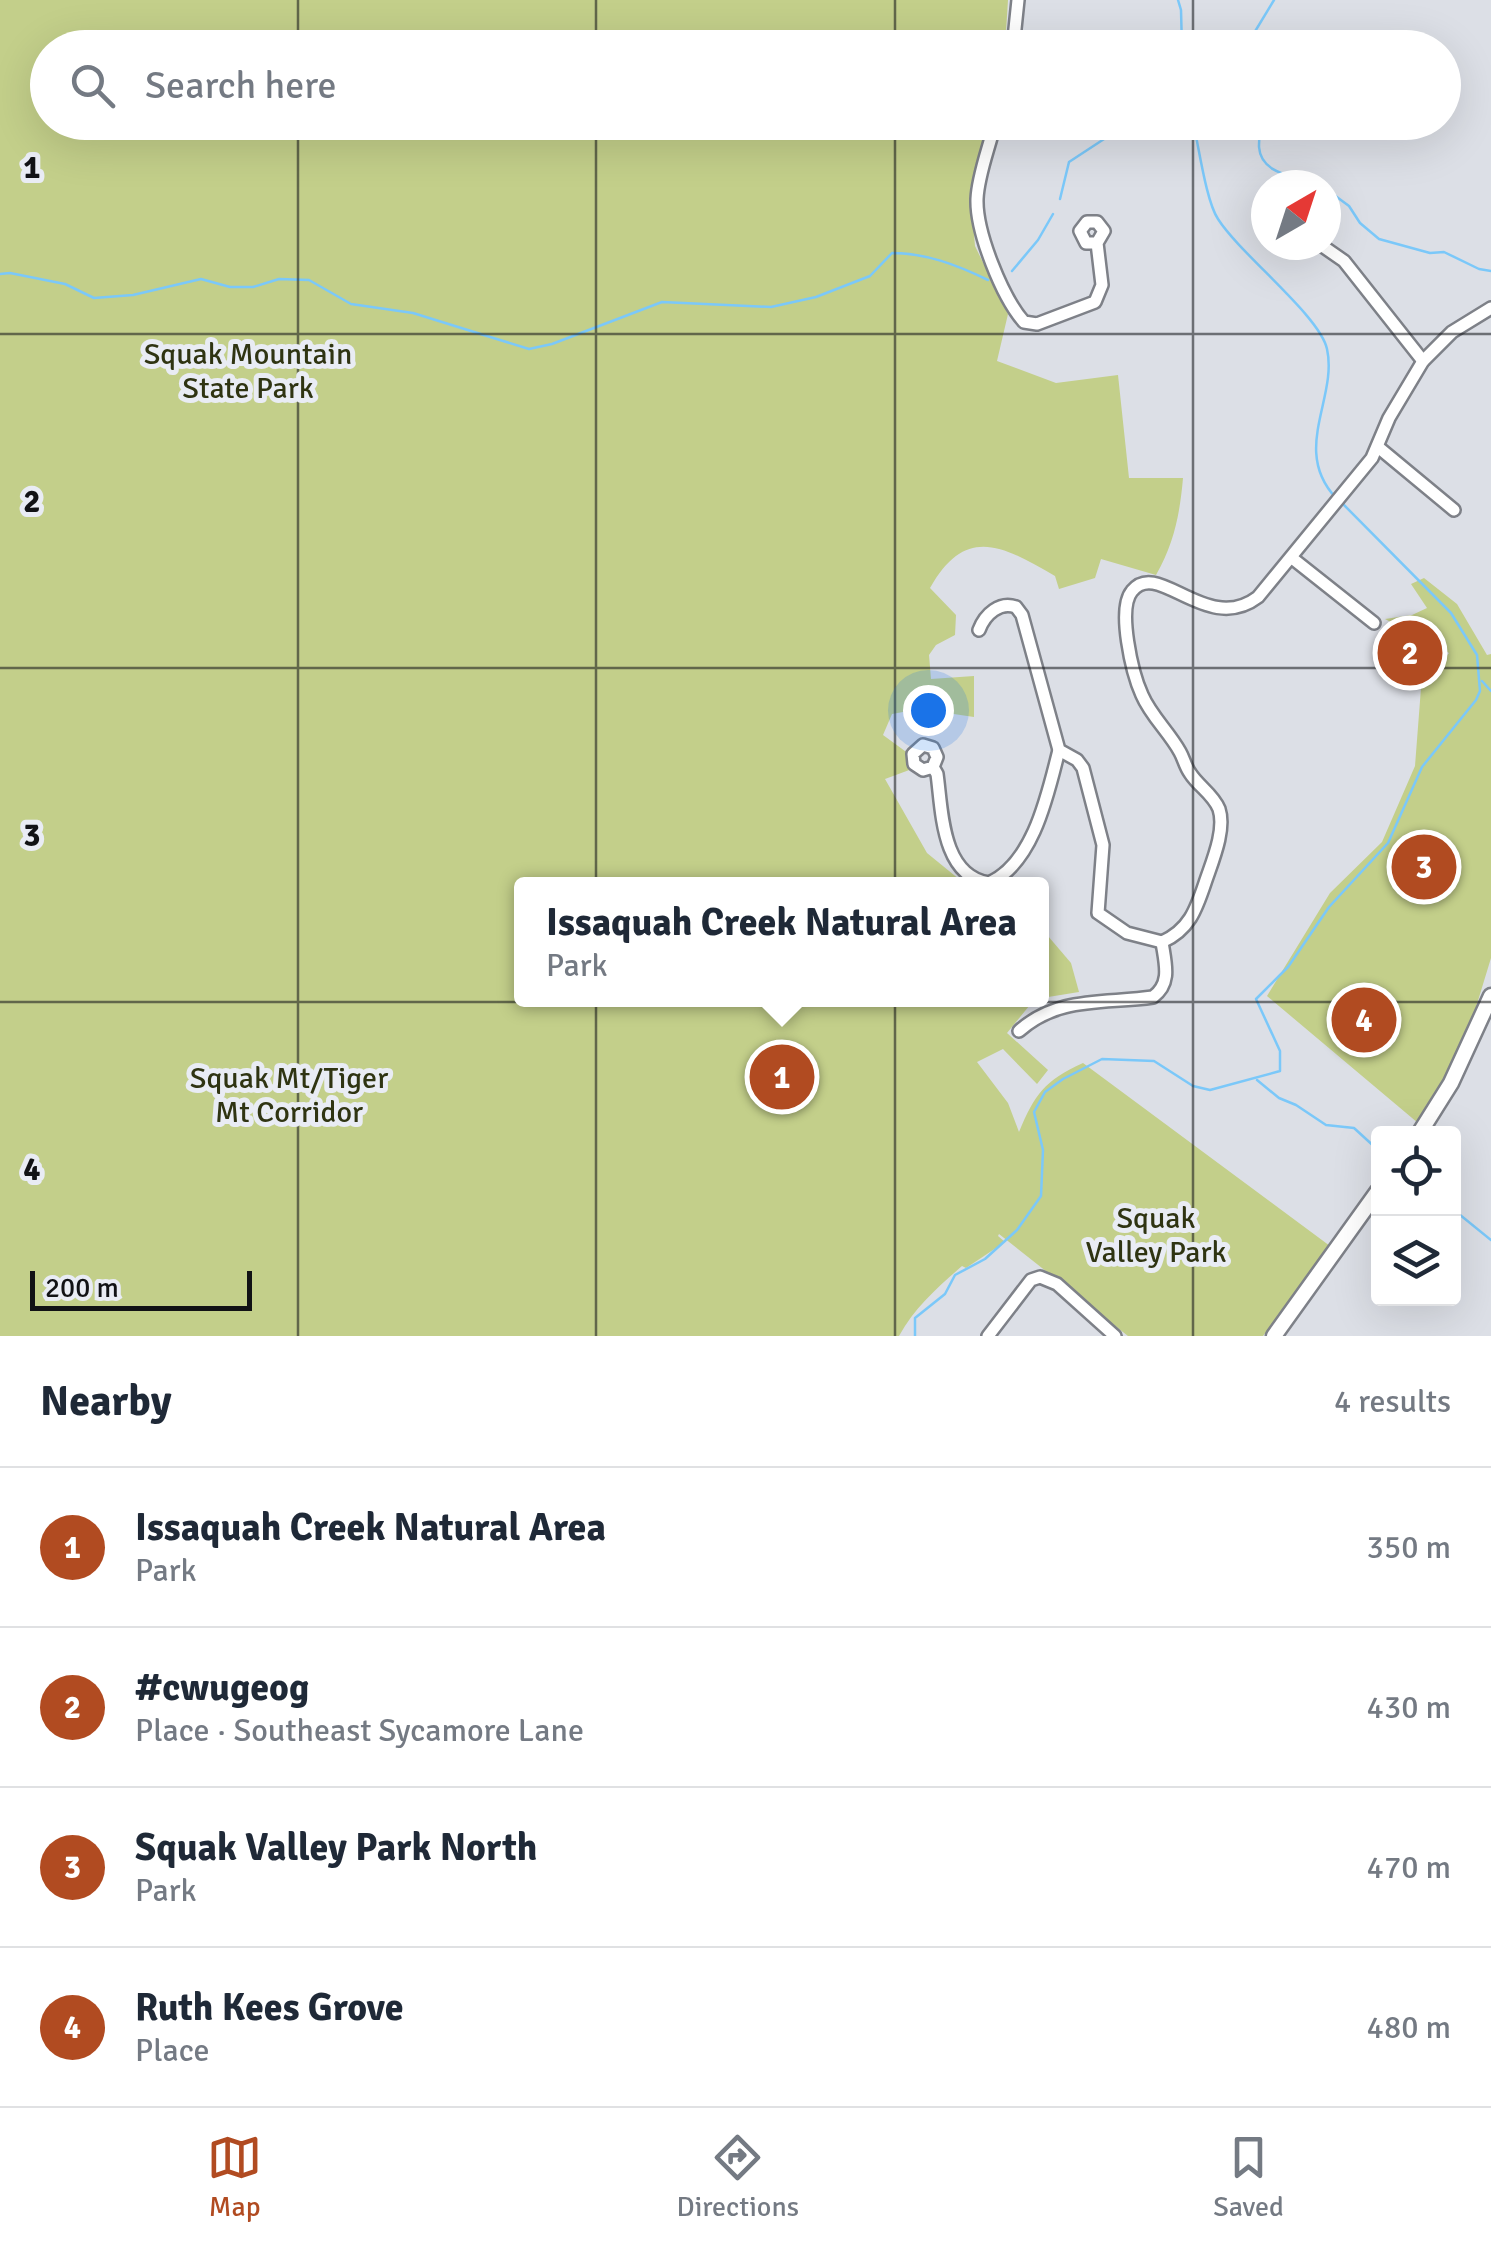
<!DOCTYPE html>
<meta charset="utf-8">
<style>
:root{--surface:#fff;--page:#f6f6f7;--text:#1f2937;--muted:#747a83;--line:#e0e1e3;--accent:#b14b21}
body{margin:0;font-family:Signika,sans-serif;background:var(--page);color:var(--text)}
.controls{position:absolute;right:30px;bottom:30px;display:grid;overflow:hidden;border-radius:10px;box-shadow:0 10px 40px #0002}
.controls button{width:90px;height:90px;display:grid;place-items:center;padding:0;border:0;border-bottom:2px solid var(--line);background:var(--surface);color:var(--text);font:50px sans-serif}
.compass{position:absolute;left:1251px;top:170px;width:90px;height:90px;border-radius:50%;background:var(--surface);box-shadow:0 10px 40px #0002;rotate:39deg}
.scale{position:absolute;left:30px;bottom:25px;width:222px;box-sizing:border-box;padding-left:10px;border:5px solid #111215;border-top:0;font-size:28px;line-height:35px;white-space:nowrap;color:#111215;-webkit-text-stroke:8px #e9ecf4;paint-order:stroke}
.you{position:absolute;left:928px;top:710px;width:35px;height:35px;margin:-25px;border:8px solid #fff;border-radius:50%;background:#1a73e8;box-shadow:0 0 0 15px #1a73e833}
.badge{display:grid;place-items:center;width:65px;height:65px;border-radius:50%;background:var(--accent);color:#fff;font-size:32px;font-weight:700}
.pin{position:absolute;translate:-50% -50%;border:5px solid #fff;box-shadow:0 2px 10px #0006}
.popup{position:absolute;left:514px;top:877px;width:535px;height:130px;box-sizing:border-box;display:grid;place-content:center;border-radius:10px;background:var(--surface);filter:drop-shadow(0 2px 8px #0005);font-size:32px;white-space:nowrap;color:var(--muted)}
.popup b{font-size:38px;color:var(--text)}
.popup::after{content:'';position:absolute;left:50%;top:100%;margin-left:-20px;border:20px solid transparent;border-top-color:var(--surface)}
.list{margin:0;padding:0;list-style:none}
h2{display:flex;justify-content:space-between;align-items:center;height:130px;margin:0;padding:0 40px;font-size:42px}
h2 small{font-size:32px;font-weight:400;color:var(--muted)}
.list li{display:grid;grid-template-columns:65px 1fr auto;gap:30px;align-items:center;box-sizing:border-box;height:160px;padding:0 40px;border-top:2px solid var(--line)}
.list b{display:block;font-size:38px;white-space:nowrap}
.list p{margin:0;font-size:32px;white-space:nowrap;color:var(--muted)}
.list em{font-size:32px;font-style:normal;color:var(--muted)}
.icon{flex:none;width:55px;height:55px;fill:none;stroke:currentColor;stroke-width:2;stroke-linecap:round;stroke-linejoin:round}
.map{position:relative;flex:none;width:1491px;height:1336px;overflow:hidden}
.search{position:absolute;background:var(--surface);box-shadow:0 10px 40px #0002;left:30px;right:30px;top:30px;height:110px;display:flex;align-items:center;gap:25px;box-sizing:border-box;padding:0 35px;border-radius:55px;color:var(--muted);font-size:38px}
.sheet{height:770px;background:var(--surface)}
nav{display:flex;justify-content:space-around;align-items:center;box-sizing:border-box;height:140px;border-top:2px solid var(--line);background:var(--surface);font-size:28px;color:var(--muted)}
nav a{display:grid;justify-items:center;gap:5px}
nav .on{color:var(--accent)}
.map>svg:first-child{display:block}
</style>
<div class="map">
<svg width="1491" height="1336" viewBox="0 0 1491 1336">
<rect width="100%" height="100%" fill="#dcdfe6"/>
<g fill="#c3cf8a">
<path d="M0,0H1008L1005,47L48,48V122L988,123L970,189L975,246L1008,314L997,361L1056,383L1118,375L1129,478H1183C1180,513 1174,544 1156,575L1101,559L1095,578L1059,589L1055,576C1003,546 966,524 930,588L956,615L955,635L936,645L929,655L931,679L974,676V717L947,713L944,692L907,698L903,712L892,714L883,735L909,754L912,769L885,779L927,853L965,884H522V1000H1034L1007,1033L1048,1070L1037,1084L1003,1049L977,1062L1008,1103L1019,1132C1035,1094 1044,1081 1083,1063L1330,1246L1263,1336H1128L999,1234L998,1236L1005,1242L966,1268L962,1266C937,1288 915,1307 899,1336H0Z"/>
<path d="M1424,578L1457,604L1487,655L1491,654V958L1473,1017L1454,1060L1418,1123L1267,996L1330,893L1382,842L1415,766L1421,688L1449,653L1385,619L1412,615L1427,608L1411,584Z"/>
<path d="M1042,929L1071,963L1079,992L1042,998Z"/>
</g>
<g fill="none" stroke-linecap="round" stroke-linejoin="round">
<g stroke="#7bc8f9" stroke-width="2.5">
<path d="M1178,0L1181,10L1182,48"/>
<path d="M1245,48L1274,0"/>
<path d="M1193,122C1199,147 1206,201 1218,219C1241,255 1320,316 1327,349C1338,398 1291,450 1336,498"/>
<path d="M1260,122C1260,131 1259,139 1259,147C1261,175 1296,176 1316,185"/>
<path d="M1326,189L1349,206L1360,223L1379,239L1430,253L1444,252L1479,269L1491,271"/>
<path d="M1060,199L1069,162L1130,122"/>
<path d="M1012,271L1038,240L1053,214"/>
<path d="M0,274L10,273L65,284L94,298L133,295L201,279L230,287H253L279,279L309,280L351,304L413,313L529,349L552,344L662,302L771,307L816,297L870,276L892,253C926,253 957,265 988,280"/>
<path d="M1482,681L1491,691"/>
<path d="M1257,1080L1279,1098L1296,1105L1326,1125L1354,1128L1378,1150"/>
<path d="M1454,1210L1491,1240"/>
<path d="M915,1336V1318L945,1294L955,1275L985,1259L1017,1230L1041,1196L1043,1150L1034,1112L1045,1092L1063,1079L1102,1059L1154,1061L1193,1086L1210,1090L1280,1071V1051L1256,999L1288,967L1329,907L1388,843L1422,767L1476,700L1480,691L1477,655L1451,613L1342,503"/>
</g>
<g stroke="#7e8188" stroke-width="16">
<g id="minor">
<path d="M1013,48L1018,0"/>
<path d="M995,122C990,146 978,174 977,199C976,232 1002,297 1024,322L1037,324L1095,302L1102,285L1097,243L1104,231L1097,222H1087L1080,231L1086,243H1097"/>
<path d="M1321,245L1344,261L1423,361"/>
<path d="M1378,447L1454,510"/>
<path d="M1292,558L1374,623"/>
<path d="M979,630C985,614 1000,601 1016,607L1022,615L1059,750L1077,760L1083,768L1103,845L1098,913L1127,933L1162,942"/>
<path d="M933,767L937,757L933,748L923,745L913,754L914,764L923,770L933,767L937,774C942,809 941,876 989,883C1034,863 1048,793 1059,750"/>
<path d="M1162,942C1189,930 1196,910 1205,883C1212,862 1226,830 1219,809C1213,794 1198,786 1190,773C1185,766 1184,759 1180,752C1169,732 1151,716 1142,695C1132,673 1117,609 1132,591C1158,558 1207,636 1258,597L1372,458L1389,418L1423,361L1452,332L1491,308"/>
<path d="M1019,1031C1058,996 1104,1004 1153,997C1172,983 1165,963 1162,942"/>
<path d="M988,1336L1031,1280L1040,1277L1057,1284L1115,1336"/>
</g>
</g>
<g stroke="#7e8188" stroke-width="19">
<g id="major">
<path d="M1419,1134L1451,1083L1491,996"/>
<path d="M1274,1336L1378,1191"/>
</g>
</g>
<use href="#minor" stroke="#fff" stroke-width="11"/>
<use href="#major" stroke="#fff" stroke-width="14"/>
</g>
<path fill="none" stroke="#111215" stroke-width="2.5" stroke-opacity="0.55" d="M298,0V48M596,0V48M895,0V48M1193,0V48M298,122V1336M596,122V1336M895,122V1336M1193,122V1336M0,334H1491M0,668H1491M0,1002H1491"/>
<g text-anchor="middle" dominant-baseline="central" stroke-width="10" stroke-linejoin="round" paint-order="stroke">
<g font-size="30" fill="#2f3412" stroke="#e9ecf4">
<text x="248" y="354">Squak Mountain<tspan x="248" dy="34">State Park</tspan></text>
<text x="289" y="1078">Squak Mt/Tiger<tspan x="289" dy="34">Mt Corridor</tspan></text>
<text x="1156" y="1218">Squak<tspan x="1156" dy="34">Valley Park</tspan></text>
</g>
</g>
<g font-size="32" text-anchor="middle" font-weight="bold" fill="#111215" stroke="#e9ecf4" stroke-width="10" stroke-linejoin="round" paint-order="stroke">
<text x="32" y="178">1</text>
<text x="32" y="512">2</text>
<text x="32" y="846">3</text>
<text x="32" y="1180">4</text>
</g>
</svg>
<div class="controls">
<button><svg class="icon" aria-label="locate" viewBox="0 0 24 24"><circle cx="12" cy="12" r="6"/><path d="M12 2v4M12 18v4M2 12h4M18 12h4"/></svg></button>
<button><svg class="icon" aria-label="layers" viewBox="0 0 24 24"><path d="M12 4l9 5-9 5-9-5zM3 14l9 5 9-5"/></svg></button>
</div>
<svg class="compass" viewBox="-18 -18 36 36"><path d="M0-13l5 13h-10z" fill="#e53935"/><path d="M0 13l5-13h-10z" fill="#747a83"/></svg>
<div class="scale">200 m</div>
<div class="you"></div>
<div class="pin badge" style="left:782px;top:1077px">1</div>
<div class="popup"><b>Issaquah Creek Natural Area</b>Park</div>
<div class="pin badge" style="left:1410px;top:653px">2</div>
<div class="pin badge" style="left:1424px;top:867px">3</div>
<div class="pin badge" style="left:1364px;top:1020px">4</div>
<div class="search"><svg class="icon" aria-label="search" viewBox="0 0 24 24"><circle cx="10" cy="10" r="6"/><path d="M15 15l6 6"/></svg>Search here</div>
</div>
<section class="sheet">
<h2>Nearby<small>4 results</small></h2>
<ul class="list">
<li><span class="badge">1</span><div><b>Issaquah Creek Natural Area</b><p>Park</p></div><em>350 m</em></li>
<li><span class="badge">2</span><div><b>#cwugeog</b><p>Place · Southeast Sycamore Lane</p></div><em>430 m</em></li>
<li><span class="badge">3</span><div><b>Squak Valley Park North</b><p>Park</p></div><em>470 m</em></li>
<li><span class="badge">4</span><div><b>Ruth Kees Grove</b><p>Place</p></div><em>480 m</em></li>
</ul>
</section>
<nav>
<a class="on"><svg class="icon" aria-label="map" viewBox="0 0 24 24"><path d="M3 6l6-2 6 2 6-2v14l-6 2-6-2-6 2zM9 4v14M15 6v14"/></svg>Map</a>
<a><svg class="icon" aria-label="directions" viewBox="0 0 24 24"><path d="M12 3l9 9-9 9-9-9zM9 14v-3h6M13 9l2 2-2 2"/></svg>Directions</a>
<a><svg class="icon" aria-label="saved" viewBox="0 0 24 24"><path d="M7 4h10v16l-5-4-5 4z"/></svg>Saved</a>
</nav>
